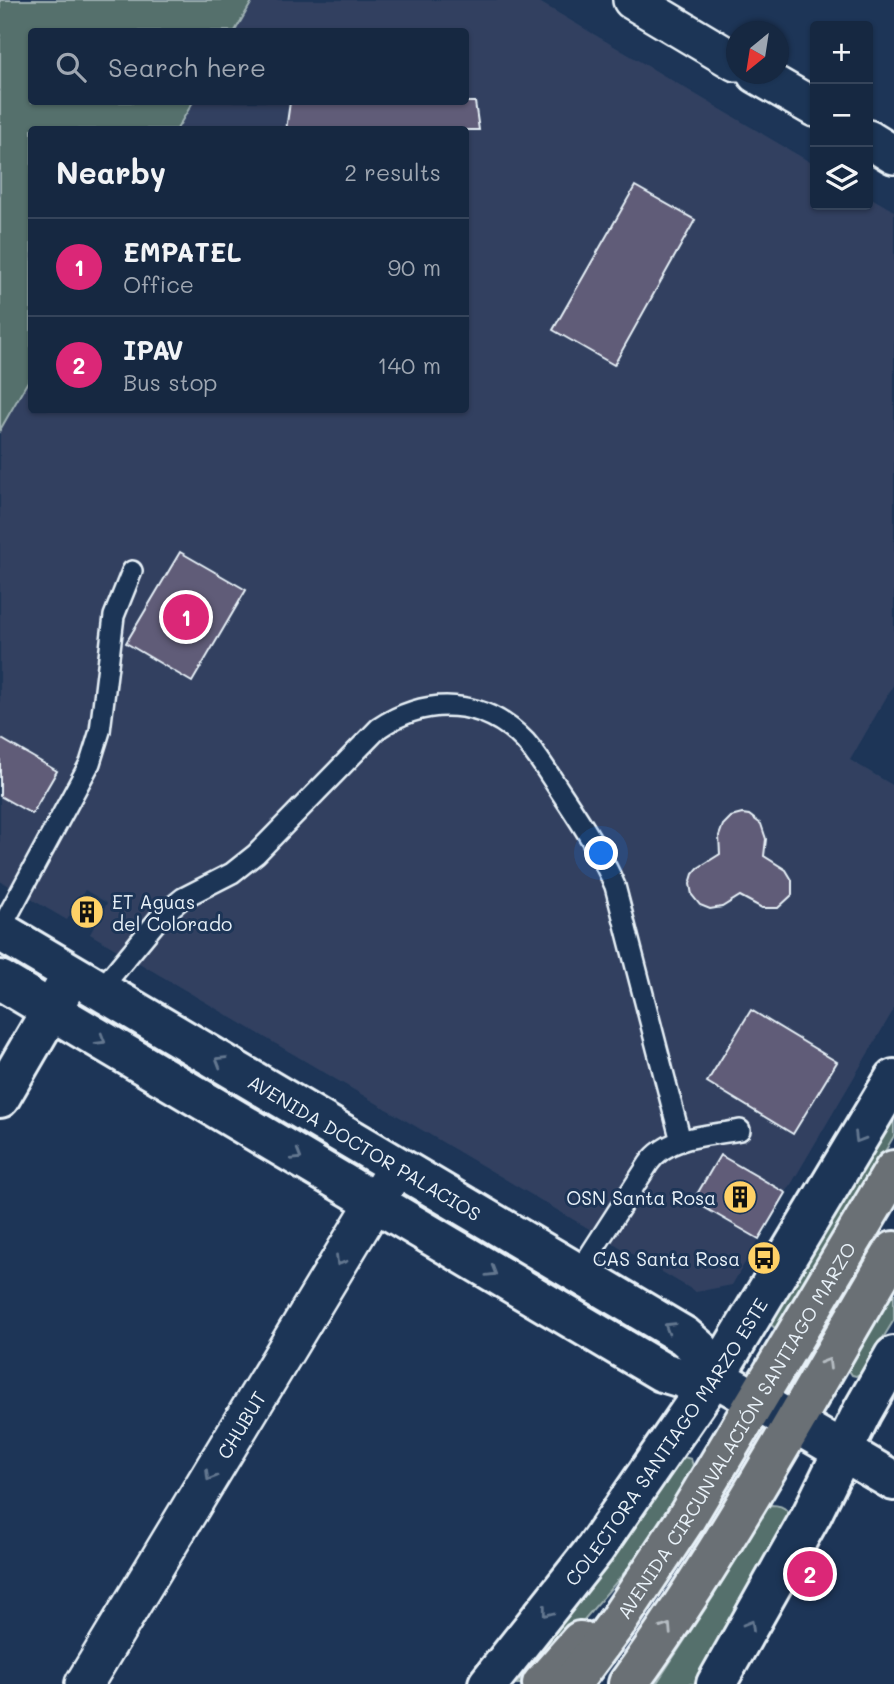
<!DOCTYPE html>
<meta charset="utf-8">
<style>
:root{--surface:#162841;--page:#23344c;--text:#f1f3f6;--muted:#9ea6b1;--line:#35445a;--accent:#db2777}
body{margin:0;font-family:Mali,sans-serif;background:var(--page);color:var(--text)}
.controls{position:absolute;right:21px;top:21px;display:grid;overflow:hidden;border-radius:7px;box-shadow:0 2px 5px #0004}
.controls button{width:63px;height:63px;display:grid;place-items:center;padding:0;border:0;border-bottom:2px solid var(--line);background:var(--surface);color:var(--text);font:35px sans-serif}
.compass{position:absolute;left:726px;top:21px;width:63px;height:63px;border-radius:50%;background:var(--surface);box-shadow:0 2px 5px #0004;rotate:210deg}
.you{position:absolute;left:602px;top:854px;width:24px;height:24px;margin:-18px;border:5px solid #fff;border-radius:50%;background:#1a73e8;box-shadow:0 0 0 10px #1a73e833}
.badge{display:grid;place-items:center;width:46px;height:46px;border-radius:50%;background:var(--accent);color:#fff;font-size:23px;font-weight:700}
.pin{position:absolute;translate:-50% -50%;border:4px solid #fff;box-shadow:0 2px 7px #0006}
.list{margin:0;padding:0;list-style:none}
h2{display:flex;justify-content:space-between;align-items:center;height:91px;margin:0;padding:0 28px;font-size:30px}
h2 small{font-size:23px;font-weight:400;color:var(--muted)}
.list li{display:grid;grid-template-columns:46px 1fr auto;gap:21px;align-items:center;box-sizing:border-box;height:98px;padding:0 28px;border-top:2px solid var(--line)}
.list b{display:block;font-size:26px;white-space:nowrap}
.list p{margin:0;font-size:23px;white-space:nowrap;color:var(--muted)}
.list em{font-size:23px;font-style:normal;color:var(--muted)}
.icon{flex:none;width:38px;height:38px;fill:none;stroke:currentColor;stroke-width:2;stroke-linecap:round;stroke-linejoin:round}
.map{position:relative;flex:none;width:894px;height:1684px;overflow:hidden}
.search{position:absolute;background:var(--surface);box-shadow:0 2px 5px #0004;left:28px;top:28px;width:441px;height:77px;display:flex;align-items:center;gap:18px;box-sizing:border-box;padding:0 24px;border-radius:7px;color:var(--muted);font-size:26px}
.panel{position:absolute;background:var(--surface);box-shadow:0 2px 5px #0004;left:28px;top:126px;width:441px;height:287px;border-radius:7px}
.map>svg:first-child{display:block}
</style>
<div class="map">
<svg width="894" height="1684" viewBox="0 0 894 1684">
<rect width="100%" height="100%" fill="#1d3557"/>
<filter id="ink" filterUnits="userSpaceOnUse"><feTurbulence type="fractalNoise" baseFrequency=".0143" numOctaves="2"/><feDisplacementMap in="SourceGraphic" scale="14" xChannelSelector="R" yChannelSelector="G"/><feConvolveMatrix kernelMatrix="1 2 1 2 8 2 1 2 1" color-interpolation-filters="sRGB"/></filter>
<g filter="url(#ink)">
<path fill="#314161" d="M253,0H536L815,165V205H868V196L894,211V684L850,760L894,786V1009L732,1285L696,1292L90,934L107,903L85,890L67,920L0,881V430L31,376L32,410H466V130L177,129L193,102H466V32L235,31Z"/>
<g fill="#546f6c" stroke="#9eb0b2" stroke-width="2">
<path d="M0,0H253L235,31L32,32V102H193L177,129L32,130L31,376L0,430Z"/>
<path d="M894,1111V1136L783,1324L775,1328L770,1324V1319Z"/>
<path d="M894,1289V1320L862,1372L856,1376L852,1375L848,1369L850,1365Z"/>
<path d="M680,1456L691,1459L694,1469L642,1552L529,1684H517L617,1550Z"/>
<path d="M771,1505C787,1505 791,1513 790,1527L695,1684H656L713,1597L763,1510Z"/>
</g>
<g fill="#605c78" stroke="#e8f1f8" stroke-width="2">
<path d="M290,102H475L479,130H286Z"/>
<path d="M635,186L695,220L614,365L553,330Z"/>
<path d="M180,552L246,590L192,682L126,643Z"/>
<path d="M0,738L57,771L32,814L0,796Z"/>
<path d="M742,814L749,815L761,824L766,839L764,856L786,870L792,880V895L778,908H762L740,896L722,907L710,909L700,905L692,895L690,884L693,874L698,868L720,854L719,836L723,825L731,817Z"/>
<path d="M751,1010L837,1062L793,1134L707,1082Z"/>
<path d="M720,1155L786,1193L759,1239L693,1201Z"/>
</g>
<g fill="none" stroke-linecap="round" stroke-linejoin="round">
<g stroke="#e8f1f8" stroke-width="24">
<g id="lane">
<path d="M0,930L90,763L100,731L114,616L132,571"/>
<path d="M100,990L162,915L183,898L232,873L256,854L379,728C427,696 484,698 525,741C539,757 550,776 562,794C582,824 601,853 615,886L681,1141"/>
<path d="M578,1273L649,1163C669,1135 709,1136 740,1130"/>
</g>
</g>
<g stroke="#e8f1f8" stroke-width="42">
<g id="street">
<path d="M632,0L736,62"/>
<path d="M756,74L815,108"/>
<path d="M868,139L894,155"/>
<path id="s1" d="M84,1684L397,1166"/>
</g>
</g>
<g stroke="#e8f1f8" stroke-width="44">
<g id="secondary">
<path id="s2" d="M0,931L684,1336L700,1350L714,1376L894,1481"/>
<path d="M0,980L662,1372L682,1378L714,1376"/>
<path d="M0,1098L64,988"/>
<path id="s3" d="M488,1684L595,1549L726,1359L894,1079"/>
<path d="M716,1684L812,1514L862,1412L894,1356"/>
</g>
</g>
<g stroke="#e8f1f8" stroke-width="44">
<g id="highway">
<path d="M542,1684L580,1641"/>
<path id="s4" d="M571,1684L618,1621L685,1520L894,1170"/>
<path d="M628,1684C727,1547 808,1396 894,1251"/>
</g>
</g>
<use href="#lane" stroke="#1d3557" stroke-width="19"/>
<use href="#street" stroke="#1d3557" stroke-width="37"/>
<use href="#secondary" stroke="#1d3557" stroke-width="38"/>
<use href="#highway" stroke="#6a7074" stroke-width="38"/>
</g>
<defs><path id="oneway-chevron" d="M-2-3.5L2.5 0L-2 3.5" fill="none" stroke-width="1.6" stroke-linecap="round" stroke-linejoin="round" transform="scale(1.75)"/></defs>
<g stroke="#64778f">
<use href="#oneway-chevron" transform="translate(101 1040) rotate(31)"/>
<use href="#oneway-chevron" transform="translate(220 1061) rotate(-149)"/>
<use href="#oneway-chevron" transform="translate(859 1138) rotate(121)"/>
<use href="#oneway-chevron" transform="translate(297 1156) rotate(31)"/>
<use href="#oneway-chevron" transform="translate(340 1261) rotate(121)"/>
<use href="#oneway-chevron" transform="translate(492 1272) rotate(31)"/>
<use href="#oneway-chevron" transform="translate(669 1327) rotate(-149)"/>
<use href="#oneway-chevron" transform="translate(210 1476) rotate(121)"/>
<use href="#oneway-chevron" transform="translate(547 1612) rotate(128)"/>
<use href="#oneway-chevron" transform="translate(750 1625) rotate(-60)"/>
</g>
<g stroke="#b6bdc3">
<use href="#oneway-chevron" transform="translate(827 1363) rotate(-59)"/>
<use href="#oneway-chevron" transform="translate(667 1628) rotate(-57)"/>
</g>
</g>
<defs>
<g id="building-disc" transform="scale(1.75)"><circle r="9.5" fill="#ffd166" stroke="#1d3557"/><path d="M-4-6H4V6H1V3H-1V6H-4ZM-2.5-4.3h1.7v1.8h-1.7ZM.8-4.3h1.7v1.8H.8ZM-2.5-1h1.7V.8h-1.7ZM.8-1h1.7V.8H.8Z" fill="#111"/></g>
<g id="bus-disc" transform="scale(1.75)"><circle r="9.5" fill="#ffd166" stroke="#1d3557"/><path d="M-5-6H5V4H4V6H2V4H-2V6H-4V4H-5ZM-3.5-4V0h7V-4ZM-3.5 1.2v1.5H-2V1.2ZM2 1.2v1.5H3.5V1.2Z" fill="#111"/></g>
</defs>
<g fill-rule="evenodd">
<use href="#building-disc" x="87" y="912"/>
<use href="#building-disc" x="740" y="1197"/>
<use href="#bus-disc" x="764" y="1258"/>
</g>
<g text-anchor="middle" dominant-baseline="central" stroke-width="6" stroke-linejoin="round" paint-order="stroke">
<g font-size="19" fill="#e8f1f8" stroke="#1d3557" text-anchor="end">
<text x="112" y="901" text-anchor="start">ET Aguas<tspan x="112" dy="22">del Colorado</tspan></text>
<text x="716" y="1197">OSN Santa Rosa</text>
<text x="740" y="1258">CAS Santa Rosa</text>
</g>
<g font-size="19" fill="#e8f1f8" stroke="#1d3557">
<text stroke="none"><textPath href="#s2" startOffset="424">AVENIDA DOCTOR PALACIOS</textPath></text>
<text stroke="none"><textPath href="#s1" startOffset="303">CHUBUT</textPath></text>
<text stroke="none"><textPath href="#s4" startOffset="303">AVENIDA CIRCUNVALACIÓN SANTIAGO MARZO</textPath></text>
<text stroke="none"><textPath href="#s3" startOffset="301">COLECTORA SANTIAGO MARZO ESTE</textPath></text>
</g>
</g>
</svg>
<div class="controls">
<button>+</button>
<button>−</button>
<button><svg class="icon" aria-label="layers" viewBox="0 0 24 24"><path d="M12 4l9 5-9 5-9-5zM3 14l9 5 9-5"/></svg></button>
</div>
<svg class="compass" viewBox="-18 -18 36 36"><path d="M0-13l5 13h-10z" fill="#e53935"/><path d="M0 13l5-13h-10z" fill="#9ea6b1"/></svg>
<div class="you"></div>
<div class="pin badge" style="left:186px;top:617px">1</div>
<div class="pin badge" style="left:810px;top:1574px">2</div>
<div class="search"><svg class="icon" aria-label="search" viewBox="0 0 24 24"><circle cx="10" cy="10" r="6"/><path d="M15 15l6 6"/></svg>Search here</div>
<section class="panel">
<h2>Nearby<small>2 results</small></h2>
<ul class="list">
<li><span class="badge">1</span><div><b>EMPATEL</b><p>Office</p></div><em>90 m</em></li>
<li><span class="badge">2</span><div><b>IPAV</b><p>Bus stop</p></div><em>140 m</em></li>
</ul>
</section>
</div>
